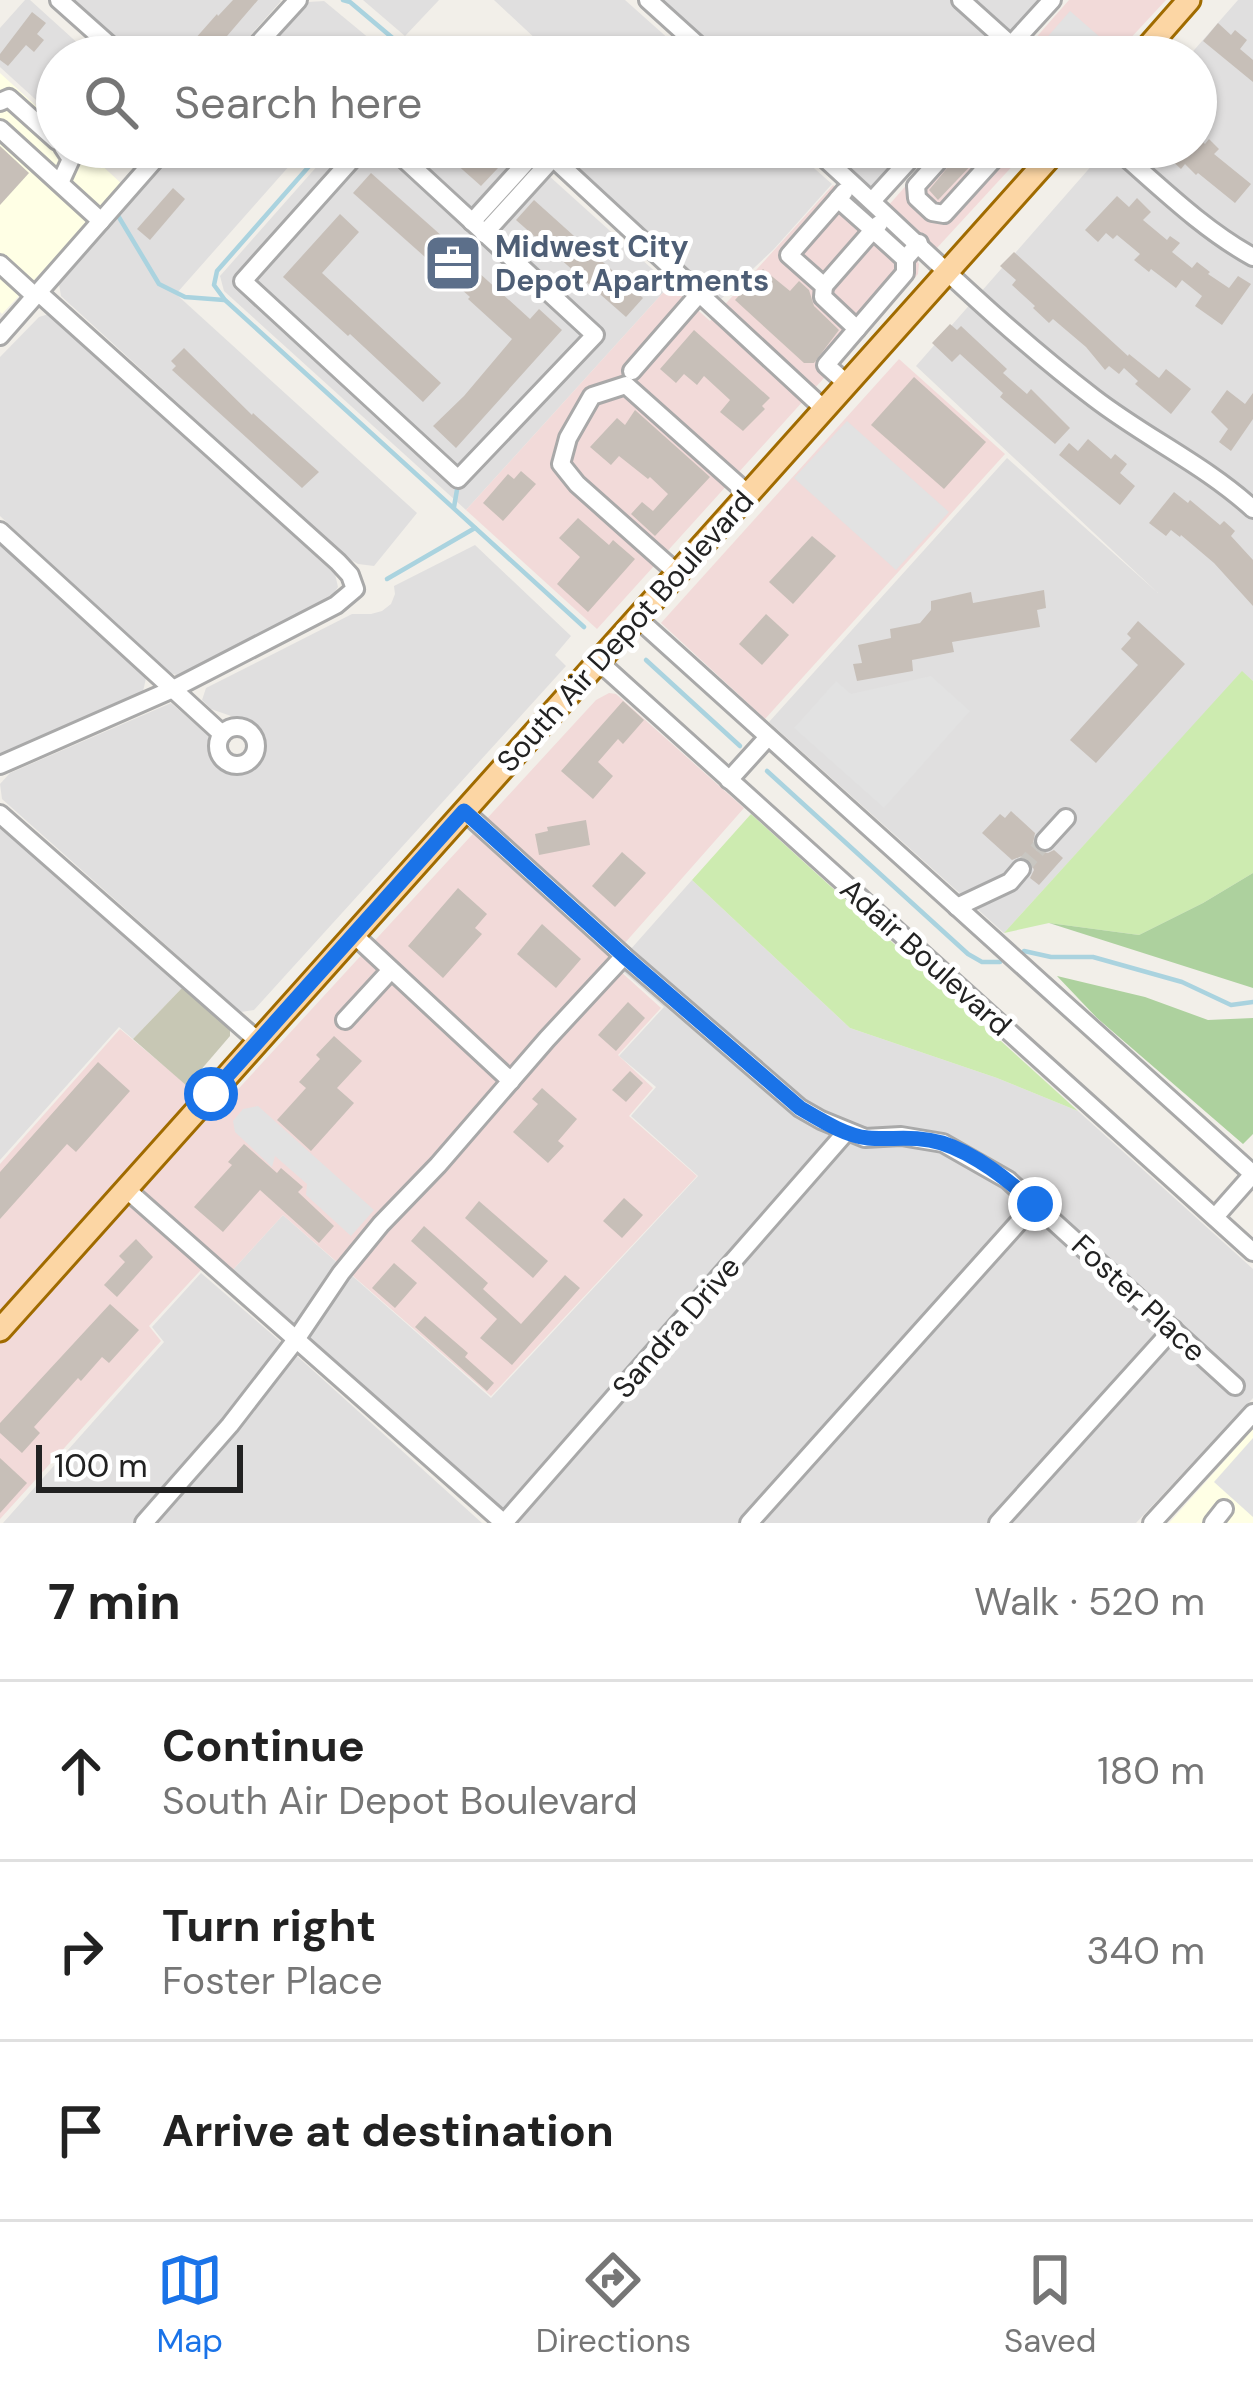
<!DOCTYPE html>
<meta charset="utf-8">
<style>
:root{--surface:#fff;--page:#f6f6f6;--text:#222;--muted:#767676;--line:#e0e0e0;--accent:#1a73e8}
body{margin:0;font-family:"DM Sans",sans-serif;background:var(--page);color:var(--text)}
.scale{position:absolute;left:36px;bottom:30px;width:207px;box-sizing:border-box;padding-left:12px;border:6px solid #222;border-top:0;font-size:33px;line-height:42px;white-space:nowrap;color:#222;-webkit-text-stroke:9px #fff;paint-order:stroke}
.stop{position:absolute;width:36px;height:36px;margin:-27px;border:9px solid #1a73e8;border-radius:50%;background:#fff}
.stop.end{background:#1a73e8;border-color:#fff;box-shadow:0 3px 12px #0008}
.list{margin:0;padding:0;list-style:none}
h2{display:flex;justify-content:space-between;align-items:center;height:156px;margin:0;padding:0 48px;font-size:51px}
h2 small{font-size:39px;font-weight:400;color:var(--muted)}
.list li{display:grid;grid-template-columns:78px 1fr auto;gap:36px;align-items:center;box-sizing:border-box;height:180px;padding:0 48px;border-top:3px solid var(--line)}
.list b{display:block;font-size:45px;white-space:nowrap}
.list p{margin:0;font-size:39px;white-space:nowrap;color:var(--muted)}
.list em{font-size:39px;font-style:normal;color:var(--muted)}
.icon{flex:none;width:66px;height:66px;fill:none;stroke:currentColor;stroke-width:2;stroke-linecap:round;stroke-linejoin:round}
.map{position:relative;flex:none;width:1253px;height:1523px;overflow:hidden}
.search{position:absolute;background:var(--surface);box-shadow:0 3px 9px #0004;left:36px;right:36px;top:36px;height:132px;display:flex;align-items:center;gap:30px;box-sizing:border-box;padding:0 42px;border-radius:66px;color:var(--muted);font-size:45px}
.sheet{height:696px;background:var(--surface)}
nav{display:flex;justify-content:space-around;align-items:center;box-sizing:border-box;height:168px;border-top:3px solid var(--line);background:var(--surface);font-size:33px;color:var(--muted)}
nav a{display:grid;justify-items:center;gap:6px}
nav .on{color:var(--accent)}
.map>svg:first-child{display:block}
</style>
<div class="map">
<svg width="1253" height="1523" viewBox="0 0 1253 1523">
<rect width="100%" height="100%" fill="#f2efe9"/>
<g fill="#e0dfdf">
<path d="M25,0H30L93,57H57V119L0,67V28Z"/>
<path d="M71,0H280L281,1L231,57H137Z"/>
<path d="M363,0H439L405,36Z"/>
<path d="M494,0H625L689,57H555Z"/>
<path d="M661,0H1044L992,57H725Z"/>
<path d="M1238,0H1253V681L1242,672L1004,933L769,722L1007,458L1158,593L916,366L1108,147H1196V57H1188Z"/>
<path d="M324,1L388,54L386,57H259L308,2Z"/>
<path d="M180,147H306L176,294L417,513L374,566L358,564L346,557L61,296L59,284Z"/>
<path d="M334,147H517L670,285L466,510L224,291L220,276Z"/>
<path d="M579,147H790L832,184L774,249L721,299L567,160Z"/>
<path d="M827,147H911L874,189Z"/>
<path d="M49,314L335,574L338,587L331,598L184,676L176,675L168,672L0,516V357L39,317Z"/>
<path d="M0,545L146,678L142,696L0,756Z"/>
<path d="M475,545L571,636L555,655L566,666L254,1010L241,1012L2,799L0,784L10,773L171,703L208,735L215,760L227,772L244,774L257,765L264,750L262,736L251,723L211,709L202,700L206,688L352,614H371L382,611L391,604L395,594L394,586Z"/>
<path d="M0,821L182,988L133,1039L119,1027L0,1160Z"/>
<path d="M692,880L850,1028L997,1078L1078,1111L1253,1269V1398L1136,1523H516L230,1273L283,1215L491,1398L698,1176L631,1116L656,1087L619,1056L664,1007L612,962L630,950Z"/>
<path d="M201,1273L297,1356L482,1523H3L164,1342L152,1327Z"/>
</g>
<g fill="#f2dad9">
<path d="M1069,0H1166L1113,57H1019Z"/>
<path d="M940,147H1030L936,249L888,206Z"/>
<path d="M833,185L916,258L919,264L918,274L597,629L466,510L670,285L710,321Z"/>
<path d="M899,359L1005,454L765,719L661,623Z"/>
<path d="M609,693L616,694L744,808L609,961L661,1008L618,1055L653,1088L629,1116L697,1176L491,1396L283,1215L230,1273L212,1258L149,1326L161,1341L0,1519V1164L120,1029L218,1111L596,700Z"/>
</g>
<g fill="#ffffe5">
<path d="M0,73L57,125V147H82L123,185L2,314L0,312Z"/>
<path d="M1253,1429V1523H1169Z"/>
</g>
<path fill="#c7c7b4" d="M182,988L230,1029V1036L187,1086L133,1039Z"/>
<g fill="#cdebb0">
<path d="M1242,671L1253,681V873L1203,903L1139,935L1049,923L1004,933Z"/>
<path d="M751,814L1078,1111L997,1078L850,1028L692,880Z"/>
</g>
<g fill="#add19e">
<path d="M1253,873V988L1049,923L1139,935L1203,903Z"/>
<path d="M1057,976L1145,997L1208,1020L1253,1018V1134L1243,1144L1097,1018Z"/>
</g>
<g fill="#e2e2e2">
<path d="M1070,11L1101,38L1085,57H1030Z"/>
<path d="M847,421L949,512L896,570L794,478Z"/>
<path d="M931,676L970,711L884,808L794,728L836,681L851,694Z"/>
<path d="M258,1106L374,1210L351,1236L306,1195L307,1184L275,1156L272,1167L235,1132L233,1121L243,1109Z"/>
<path d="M1253,1438V1517L1214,1482Z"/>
</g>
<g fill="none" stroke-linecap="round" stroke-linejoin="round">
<g stroke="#aad3df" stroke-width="4.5">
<path d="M343,0L350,2L395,40L402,57"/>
<path d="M326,147L217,271L214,285L225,300L584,627"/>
<path d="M117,214L159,284L185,297L224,300"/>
<path d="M454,507L458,484"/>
<path d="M387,579L475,528"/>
<path d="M646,660L740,746"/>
<path d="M767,771L968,954L982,962H1000"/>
<path d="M1024,951L1051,957H1093L1182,982L1231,1005L1253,1002"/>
</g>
</g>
<g fill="#c7bfb8">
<path d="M233,0H258L209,57H179L217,14L218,16Z"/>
<path d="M32,12L46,23L37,34L44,40L34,52L26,45L8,66L0,60V54Z"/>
<path d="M1218,23L1231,35L1235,30L1247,40L1240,49L1253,60V82L1203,41Z"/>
<path d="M1196,136L1205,144L1209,139L1219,149L1214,154L1251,184L1235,203L1198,173L1196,175L1185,164L1181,169L1157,147H1196Z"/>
<path d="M0,146L29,173L0,205Z"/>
<path d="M437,147H475L498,168L481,186Z"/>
<path d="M963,149L976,160L938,200L929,190Z"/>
<path d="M371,173L479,269L477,271L530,319L539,309L562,330L456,448L433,426L464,396L512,339L468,299L470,297L353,193Z"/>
<path d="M173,188L185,199L150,240L137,229Z"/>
<path d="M1117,196L1129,207L1137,198L1151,212L1143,220L1167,240L1170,236L1180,243L1172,252L1192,268L1197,262L1210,272L1208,274L1229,288L1238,276L1251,284L1222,325L1195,306L1202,296L1182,280L1176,288L1151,269L1149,272L1134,260L1140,254L1117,235L1113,239L1106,233L1098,242L1085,230Z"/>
<path d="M534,200L643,298L626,317L516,220Z"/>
<path d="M340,214L359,232L322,273L441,383L423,402L350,334L348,336L283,277Z"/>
<path d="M1014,252L1128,356L1129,354L1159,378L1166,369L1191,389L1171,414L1135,384L1138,381L1124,368L1119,374L1109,366L1105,370L1086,347L1053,319L1049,323L1033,308L1035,306L1012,285L1016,280L1000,266Z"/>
<path d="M763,269L790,291L799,281L809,290L814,306L839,330L814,363H804L735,300Z"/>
<path d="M950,324L957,330L961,326L1007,369L1003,373L1027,394L1031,389L1070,428L1055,444L1000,397L1003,393L960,354L952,362L932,343Z"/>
<path d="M694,330L770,398L762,406L765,409L743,431L720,412L730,400L704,376L697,385L684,374L676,383L660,369Z"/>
<path d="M184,348L252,415L253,413L319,472L302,488L172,370L176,366L171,361Z"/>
<path d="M914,377L986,442L944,489L871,425Z"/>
<path d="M1227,390L1245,404L1253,393V419L1231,451L1219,442L1228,429L1211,412Z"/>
<path d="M635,410L710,477L655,536L631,514L642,502L653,511L668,494L650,477L648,479L619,456L611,465L590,447L617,418L625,425Z"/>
<path d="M1088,439L1111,459L1115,454L1127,464L1120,473L1135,486L1120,505L1059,455L1069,443L1078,451Z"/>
<path d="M521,471L536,484L503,521L483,503L508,474L514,479Z"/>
<path d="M1174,492L1188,503L1190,500L1220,525L1224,521L1235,531L1231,536L1253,560V606L1214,563L1181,535L1180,537L1171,530L1166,536L1149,523Z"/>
<path d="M578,518L609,545L613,540L635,559L588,612L557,584L580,557L559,538Z"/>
<path d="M812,536L836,556L793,604L769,582Z"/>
<path d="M1044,590L1046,608L1037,610L1040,627L952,642L954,652L912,660L913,671L857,681L853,664L862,663L858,645L891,638L890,629L920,623L931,610V601L971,592L973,603Z"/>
<path d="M766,614L789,635L762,665L739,644Z"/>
<path d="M1138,621L1185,664L1096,763L1070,740L1138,665L1121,649L1131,638L1127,634Z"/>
<path d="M623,701L644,720L623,744L618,739L598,762L613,776L593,799L561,771Z"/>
<path d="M1011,811L1035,833L1033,844L1037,851L1048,853L1054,850L1063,858L1039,885L1030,878L1034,870L1030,860L1022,856L1012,860L982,833L1000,814L1005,818Z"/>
<path d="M586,820L590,845L539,855L535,834L548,831L547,827Z"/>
<path d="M622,852L646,873L615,907L592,886Z"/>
<path d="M458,888L487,914L475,928L482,934L443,978L408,946Z"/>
<path d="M542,924L581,959L556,988L517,954Z"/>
<path d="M628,1002L645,1018L616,1051L598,1035Z"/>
<path d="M334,1036L362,1061L337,1088L354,1103L311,1151L277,1120L306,1088L299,1082L320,1059L316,1055Z"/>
<path d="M98,1062L130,1091L76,1152L67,1144L0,1219V1172Z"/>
<path d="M630,1071L643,1083L626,1102L612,1090Z"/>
<path d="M542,1088L577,1119L558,1141L564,1146L548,1163L513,1132L538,1104L532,1099Z"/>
<path d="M244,1144L277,1173L281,1168L303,1187L298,1192L334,1226L319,1243L260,1190L223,1232L194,1207L232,1165L228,1162Z"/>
<path d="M624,1198L643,1215L622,1238L603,1221Z"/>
<path d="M479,1201L548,1261L533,1278L465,1218Z"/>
<path d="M424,1226L488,1283L483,1289L521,1324L565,1275L580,1288L512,1365L480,1338L497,1319L411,1241Z"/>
<path d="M136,1239L153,1257L117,1297L104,1285L125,1262L119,1256Z"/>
<path d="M394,1263L417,1283L395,1308L372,1288Z"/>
<path d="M110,1304L139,1330L109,1363L102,1357L81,1381L78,1378L34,1427L40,1433L22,1453L0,1433V1423Z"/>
<path d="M425,1316L468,1353L465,1357L494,1383L487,1391L415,1327Z"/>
<path d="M0,1458L27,1483L0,1513Z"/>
</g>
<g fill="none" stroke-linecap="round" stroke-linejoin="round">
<path stroke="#c8c6c1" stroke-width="16" stroke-dasharray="16 8" stroke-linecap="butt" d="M1021,869L1045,841"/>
<g stroke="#a9a9a9" stroke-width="22">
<g id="minor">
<path d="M59,0L123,57"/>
<path d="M648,0L711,57"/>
<path d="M961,0L1011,45"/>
<path d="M439,52L443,57"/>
<path d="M246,57L298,0"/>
<path d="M1000,57L1052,0"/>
<path d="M0,102L9,98L57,141"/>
<path d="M0,129L101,221"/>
<path d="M363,147L243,281L458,479L595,335L391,147"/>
<path d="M541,147L823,408"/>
<path d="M812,147C906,231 994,322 1094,398C1146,438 1205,465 1253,509"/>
<path d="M951,147L916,186L917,198L932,212L944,214L993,160L989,147"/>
<path d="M1114,147C1158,185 1202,229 1253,257"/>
<path d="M60,183L71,159L63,147"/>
<path d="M844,192L838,199L873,230L879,224"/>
<path d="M838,199L789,255L824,286L823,297L857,329"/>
<path d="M872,201L921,147"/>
<path d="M472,222L540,147"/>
<path d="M484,234L553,158"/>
<path d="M0,264L35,296"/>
<path d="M824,286L873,230L905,259"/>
<path d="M0,336L166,147"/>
<path d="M632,371L699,294"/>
<path d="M846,383L826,365L905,273V259L919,243"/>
<path d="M0,531L222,734"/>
<path d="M677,573L577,484L561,464L568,438L592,396L626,385L747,493"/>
<path d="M637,618L1253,1174L1215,1217"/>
<path d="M598,661L1253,1252"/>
<circle cx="237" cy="746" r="19"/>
<path d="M0,765L173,689L336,605L355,589L350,575L338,562L39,293"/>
<path d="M729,780L768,737"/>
<path d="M464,811L624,956L800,1108L821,1120L865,1138L901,1136L943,1143L1008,1180L1235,1386"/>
<path d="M0,814L258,1041"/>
<path d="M1045,841L1066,818"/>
<path d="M957,907L1010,882L1021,869"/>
<path d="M353,934L511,1081"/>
<path d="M345,1020L391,970"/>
<path d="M126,1189L504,1523"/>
<path d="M144,1523L230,1425L295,1341L341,1273L381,1224L438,1165L547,1039L624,956"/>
<path d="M504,1523L847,1131"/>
<path d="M749,1523L1035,1204"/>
<path d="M998,1523L1173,1329"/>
<path d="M1152,1523L1253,1413"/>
<path d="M1213,1523L1224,1509"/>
</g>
</g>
<g stroke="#a06b00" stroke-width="27">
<g id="major">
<path d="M1139,57L1189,0"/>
<path d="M0,1330L1059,147"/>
</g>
</g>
<use href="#minor" stroke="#fff" stroke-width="16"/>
<use href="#major" stroke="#fcd6a4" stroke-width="21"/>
</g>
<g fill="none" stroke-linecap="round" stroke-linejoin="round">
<path stroke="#1a73e8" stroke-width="15" d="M211,1094L464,811L624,956L800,1108C819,1119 845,1136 868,1138C893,1140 915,1135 942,1143C976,1154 1008,1180 1035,1204"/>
</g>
<defs>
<g id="office-square" transform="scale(3)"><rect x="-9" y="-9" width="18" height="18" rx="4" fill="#5c6f8a" stroke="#fff"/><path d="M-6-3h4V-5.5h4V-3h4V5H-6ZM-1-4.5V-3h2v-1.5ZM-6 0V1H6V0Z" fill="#fff"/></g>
</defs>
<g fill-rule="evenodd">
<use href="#office-square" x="453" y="263"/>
</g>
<g text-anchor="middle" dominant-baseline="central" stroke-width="10" stroke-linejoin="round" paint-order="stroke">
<g font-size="30" font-weight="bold" fill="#4e5e75" stroke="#fff" text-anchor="start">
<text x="495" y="246">Midwest City<tspan x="495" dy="34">Depot Apartments</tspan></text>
</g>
<g font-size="30" fill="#222" stroke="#fff">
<text transform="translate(625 631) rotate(-48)">South Air Depot Boulevard</text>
<text transform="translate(926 957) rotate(42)">Adair Boulevard</text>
<text transform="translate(1139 1298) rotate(43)">Foster Place</text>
<text transform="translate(676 1327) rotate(-49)">Sandra Drive</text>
</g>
</g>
</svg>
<div class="scale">100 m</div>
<div class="stop" style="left:211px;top:1094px"></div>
<div class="stop end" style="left:1035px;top:1204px"></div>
<div class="search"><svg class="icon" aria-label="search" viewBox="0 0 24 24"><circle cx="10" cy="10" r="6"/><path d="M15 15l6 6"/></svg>Search here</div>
</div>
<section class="sheet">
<h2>7 min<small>Walk · 520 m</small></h2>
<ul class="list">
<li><svg class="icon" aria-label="ahead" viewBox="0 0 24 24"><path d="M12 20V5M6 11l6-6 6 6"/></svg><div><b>Continue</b><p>South Air Depot Boulevard</p></div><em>180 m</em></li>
<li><svg class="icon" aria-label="right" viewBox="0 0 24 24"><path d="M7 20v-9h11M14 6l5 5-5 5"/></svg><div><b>Turn right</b><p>Foster Place</p></div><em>340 m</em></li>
<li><svg class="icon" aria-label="arrive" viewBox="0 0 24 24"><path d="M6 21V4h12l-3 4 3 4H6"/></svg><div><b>Arrive at destination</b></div></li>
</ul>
</section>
<nav>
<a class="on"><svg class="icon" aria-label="map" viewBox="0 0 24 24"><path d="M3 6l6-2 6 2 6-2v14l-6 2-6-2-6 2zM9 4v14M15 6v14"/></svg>Map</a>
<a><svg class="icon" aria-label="directions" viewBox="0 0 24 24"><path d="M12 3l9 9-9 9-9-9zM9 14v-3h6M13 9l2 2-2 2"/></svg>Directions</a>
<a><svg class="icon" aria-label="saved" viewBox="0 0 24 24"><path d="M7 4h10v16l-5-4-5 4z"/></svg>Saved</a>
</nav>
